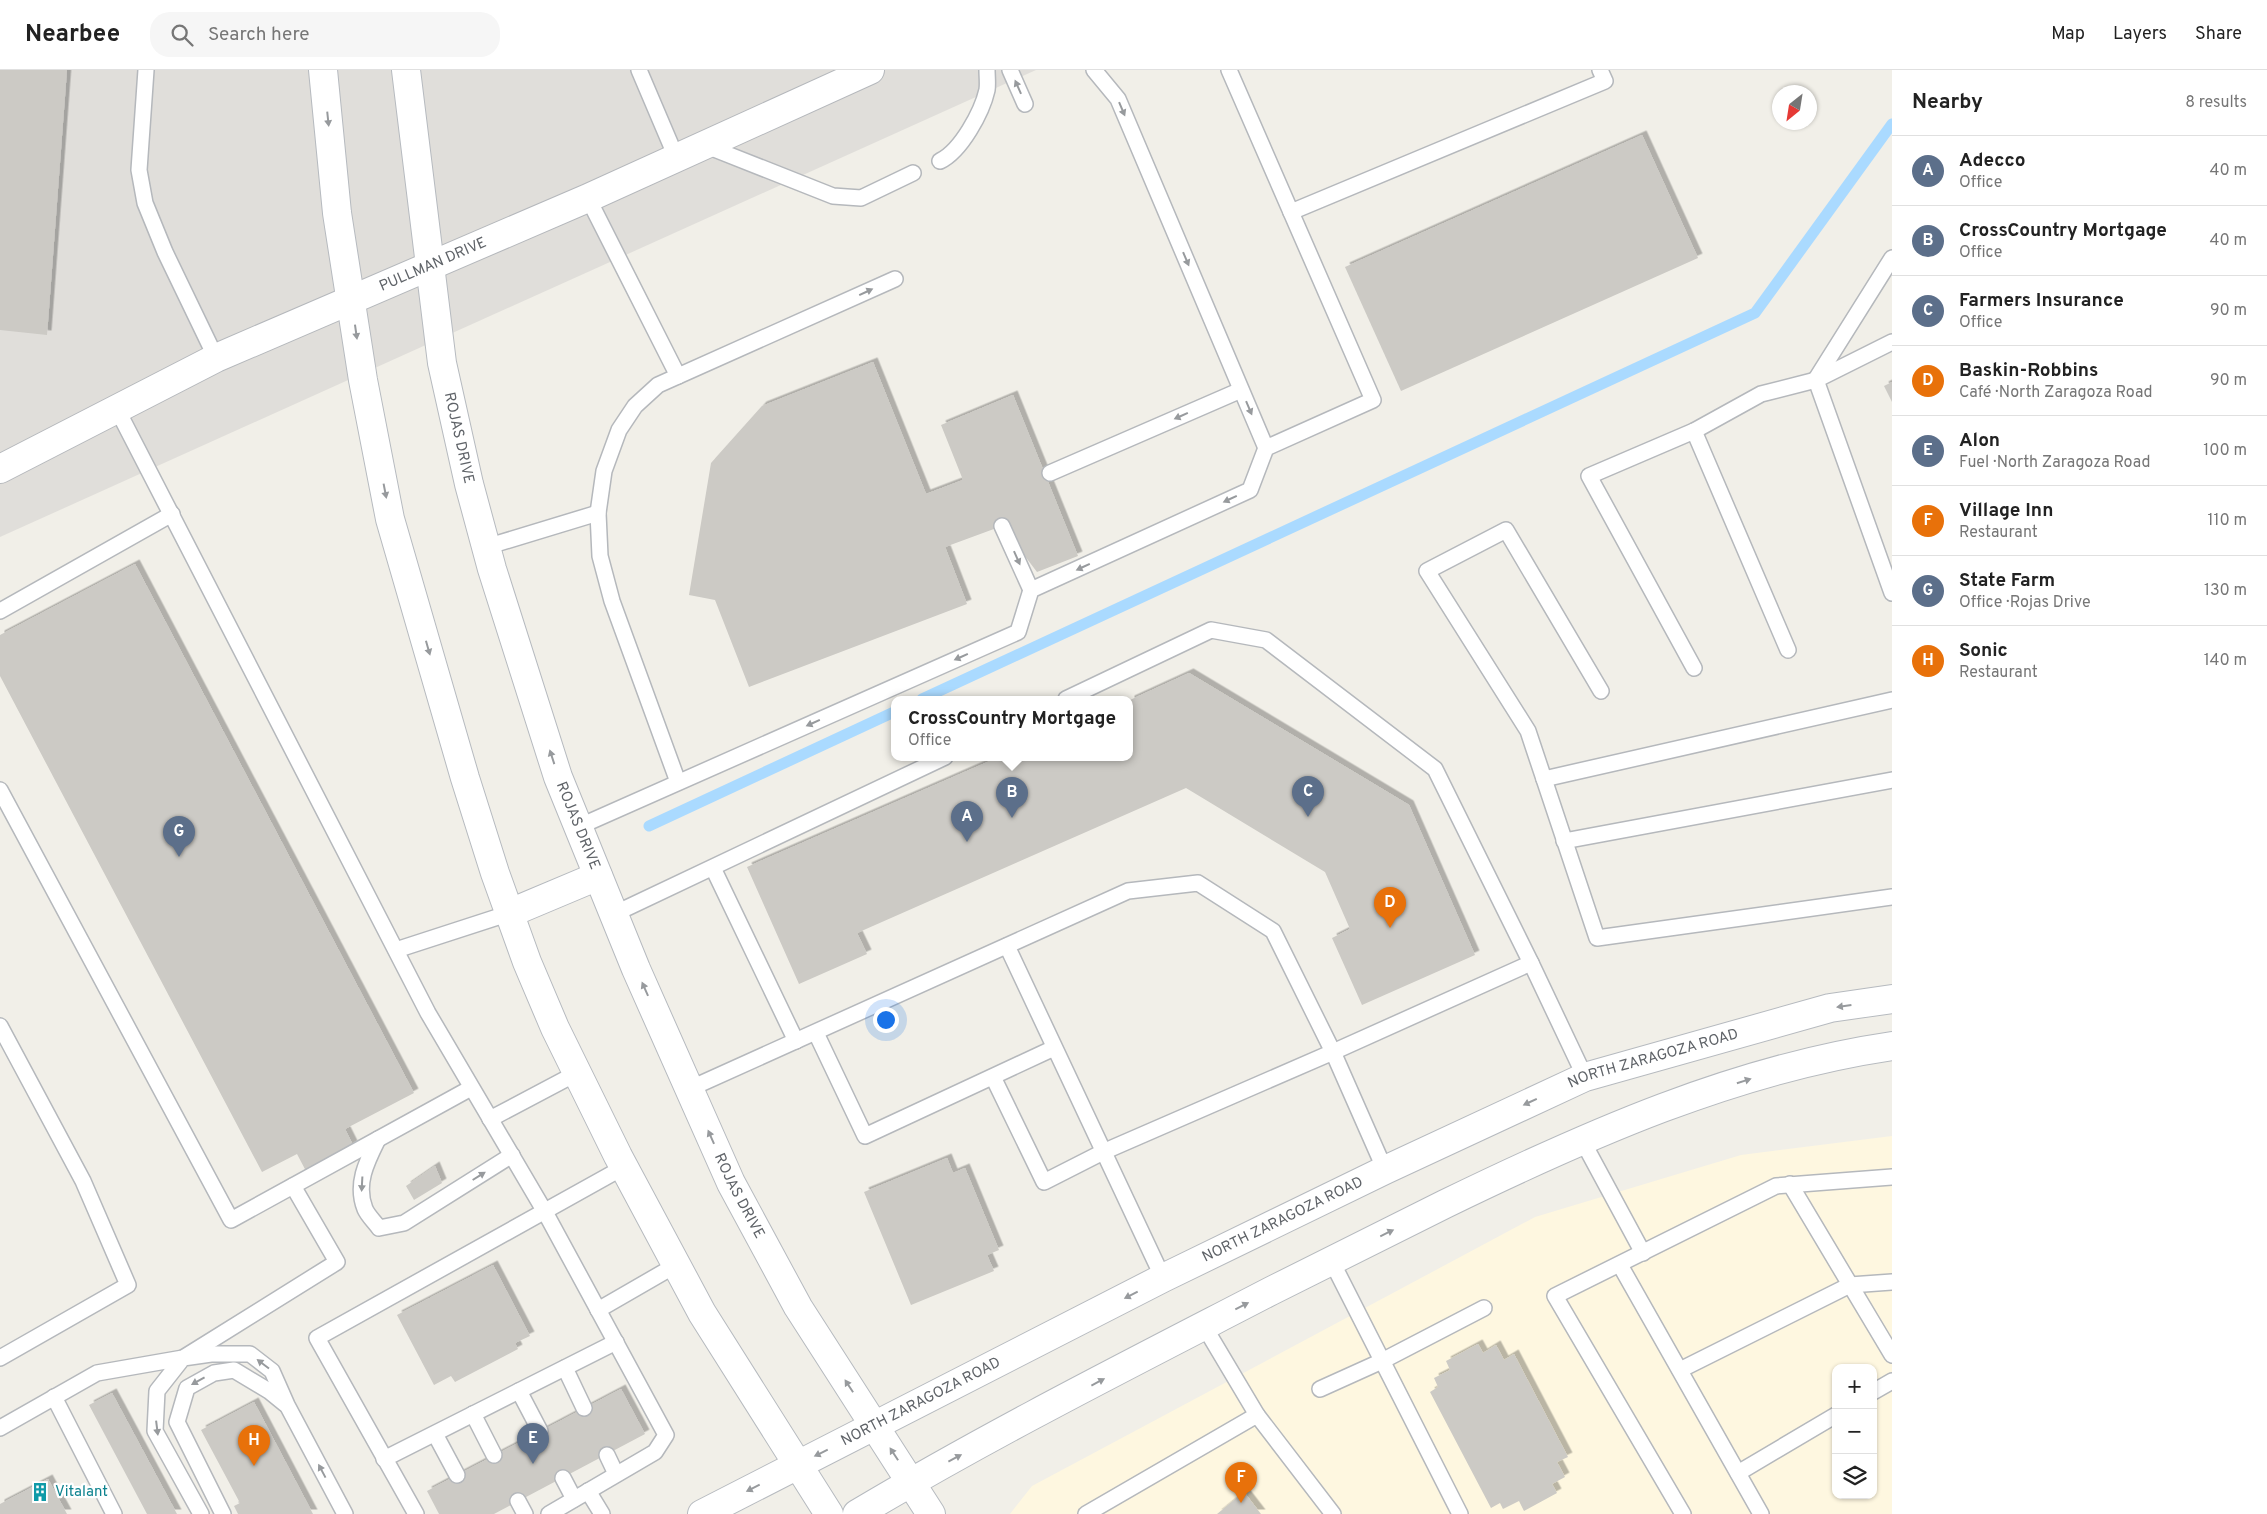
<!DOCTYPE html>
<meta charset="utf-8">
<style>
:root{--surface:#fff;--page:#f6f6f6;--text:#222;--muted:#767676;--line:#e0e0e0;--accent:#0b8043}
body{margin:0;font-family:Overpass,sans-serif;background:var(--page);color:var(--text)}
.controls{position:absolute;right:15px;bottom:15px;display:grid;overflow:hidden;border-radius:10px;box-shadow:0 1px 4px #0004}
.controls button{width:45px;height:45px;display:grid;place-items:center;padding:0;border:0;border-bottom:1px solid var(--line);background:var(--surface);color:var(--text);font:25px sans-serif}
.compass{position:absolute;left:1772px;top:15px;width:45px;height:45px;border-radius:50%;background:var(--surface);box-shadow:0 1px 4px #0004;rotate:210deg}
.you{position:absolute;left:885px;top:949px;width:18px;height:18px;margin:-12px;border:4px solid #fff;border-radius:50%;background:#1a73e8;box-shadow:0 0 0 8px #1a73e833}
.badge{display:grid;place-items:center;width:32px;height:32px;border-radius:50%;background:var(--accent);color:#fff;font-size:16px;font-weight:700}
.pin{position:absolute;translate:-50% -41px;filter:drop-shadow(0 1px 2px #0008)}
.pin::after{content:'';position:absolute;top:26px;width:18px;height:15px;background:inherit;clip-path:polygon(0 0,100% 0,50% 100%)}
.popup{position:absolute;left:891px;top:626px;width:242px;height:65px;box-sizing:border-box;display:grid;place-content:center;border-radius:10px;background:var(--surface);filter:drop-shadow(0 1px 4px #0005);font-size:16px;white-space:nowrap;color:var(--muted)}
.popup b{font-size:19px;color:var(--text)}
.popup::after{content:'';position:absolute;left:50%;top:100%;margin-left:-10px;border:10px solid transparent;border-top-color:var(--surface)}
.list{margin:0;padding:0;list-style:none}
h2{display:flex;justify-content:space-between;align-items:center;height:65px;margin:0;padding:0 20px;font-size:21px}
h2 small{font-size:16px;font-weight:400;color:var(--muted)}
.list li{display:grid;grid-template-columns:32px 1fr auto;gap:15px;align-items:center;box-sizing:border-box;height:70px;padding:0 20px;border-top:1px solid var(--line)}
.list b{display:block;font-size:19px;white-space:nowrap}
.list p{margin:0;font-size:16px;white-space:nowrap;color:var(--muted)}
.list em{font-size:16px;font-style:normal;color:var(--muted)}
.icon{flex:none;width:28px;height:28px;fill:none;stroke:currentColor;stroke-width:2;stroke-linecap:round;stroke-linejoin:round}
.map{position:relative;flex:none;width:1892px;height:1444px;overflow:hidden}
header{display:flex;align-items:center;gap:30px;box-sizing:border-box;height:70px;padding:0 25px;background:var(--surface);border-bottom:1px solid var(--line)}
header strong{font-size:24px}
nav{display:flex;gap:28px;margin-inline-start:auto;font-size:18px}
.search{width:350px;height:45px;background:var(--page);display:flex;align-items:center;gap:12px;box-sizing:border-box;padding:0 18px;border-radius:20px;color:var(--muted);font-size:19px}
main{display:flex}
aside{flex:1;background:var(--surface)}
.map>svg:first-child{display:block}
</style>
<header>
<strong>Nearbee</strong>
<div class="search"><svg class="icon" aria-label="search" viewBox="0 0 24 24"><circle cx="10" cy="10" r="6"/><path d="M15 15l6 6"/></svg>Search here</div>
<nav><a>Map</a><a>Layers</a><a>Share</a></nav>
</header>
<main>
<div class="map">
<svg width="1892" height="1444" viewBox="0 0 1892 1444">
<defs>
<filter id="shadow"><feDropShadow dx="4.5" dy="-4.5" stdDeviation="0" flood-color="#0004"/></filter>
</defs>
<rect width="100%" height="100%" fill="#f1efe8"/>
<path fill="#fef7e0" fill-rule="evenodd" d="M1892,1066V1444H1010L1032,1416L1535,1147L1741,1085ZM1836,1298H1873V1425H1836Z"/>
<path fill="#e0deda" d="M0,0H1036L0,467Z"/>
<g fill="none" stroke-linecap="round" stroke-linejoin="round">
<g stroke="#aadaff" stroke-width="11">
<path d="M922,629L1755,243L1892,54"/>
<path d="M649,756L894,642"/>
</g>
</g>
<g fill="#cccac5" filter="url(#shadow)">
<path d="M0,0H67L47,265L0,260Z"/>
<path d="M1642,65L1698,188L1401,321L1345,197Z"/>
<path d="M873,292L926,424L963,410L941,355L1013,325L1078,486L1037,502L1002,456L945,477L967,534L749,617L715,530L689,525L711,393L762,336Z"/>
<path d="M1892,312V332L1884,316Z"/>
<path d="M135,494L414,1023L345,1059L353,1075L307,1103L297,1084L262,1102L0,606V565Z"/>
<path d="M1189,603L1409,735L1475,885L1362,935L1332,868L1350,859L1325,802L1186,718L857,863L867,884L799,914L747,797L999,687H1130V630Z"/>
<path d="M947,1088L953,1103L965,1098L999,1180L987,1185L994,1201L911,1235L864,1122Z"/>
<path d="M435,1096L442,1113L414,1130L406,1116Z"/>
<path d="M493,1195L530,1266L515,1273L518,1279L455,1312L451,1306L434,1315L397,1245Z"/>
<path d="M1478,1274L1483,1283L1496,1275L1504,1290L1514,1284L1568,1387L1557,1392L1565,1407L1552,1414L1557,1423L1524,1441L1519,1431L1503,1439L1500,1433L1491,1438L1430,1322L1438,1317L1434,1308L1450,1300L1446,1291Z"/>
<path d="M621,1319L645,1364L494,1444H439L427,1421Z"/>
<path d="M112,1323L177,1444H147L89,1335Z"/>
<path d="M254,1332L313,1444H238L234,1436L240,1433L201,1360Z"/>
<path d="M48,1409L67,1444H0V1434Z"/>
<path d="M1244,1422L1261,1444H1217Z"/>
</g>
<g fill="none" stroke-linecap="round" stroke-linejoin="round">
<g stroke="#b5b8bc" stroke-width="18">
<g id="service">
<path d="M146,0L139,100L145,133L165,182L216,288"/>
<path d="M639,0L676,87"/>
<path d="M1010,0L1025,34"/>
<path d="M1094,0L1118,29L1266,378"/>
<path d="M704,75L833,126L861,128L913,103"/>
<path d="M940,91C961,81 982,42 987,20C988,14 987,6 987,0"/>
<path d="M588,128L678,306"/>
<path d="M1291,142L1605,11L1600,0"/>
<path d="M1816,309L1892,188"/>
<path d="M1816,310L1892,523"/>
<path d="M117,339L428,943L545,1142L666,1365L655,1382L549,1444"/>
<path d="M1694,361L1788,580"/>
<path d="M1050,403L1241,320"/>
<path d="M1002,456L1031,520"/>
<path d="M486,477L598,443"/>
<path d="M0,541L172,444"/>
<path d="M1694,598L1589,406L1694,361L1761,324L1816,310L1892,272"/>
<path d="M1601,621L1506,460L1427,501L1528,661L1544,709L1892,630"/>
<path d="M1066,629L1211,560L1266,570L1435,699L1531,893L1585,1007"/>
<path d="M1544,709L1597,868L1892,827"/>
<path d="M678,712L612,531L600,486L598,443L604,401L619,360L635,336L658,315L895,209"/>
<path d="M0,720L231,1150L471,1018"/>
<path d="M578,757L1018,562L1031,520L1250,420L1266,378L1373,330L1229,0"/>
<path d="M1564,771L1892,710"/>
<path d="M713,798L796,971"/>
<path d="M614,844L945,687"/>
<path d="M1007,876L1163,1208"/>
<path d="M396,880L510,843"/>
<path d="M0,956L83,1111L128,1215L0,1288"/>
<path d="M816,963L865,1066L1054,978"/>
<path d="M993,1007L1044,1112L1103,1082L1333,982L1531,893"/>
<path d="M689,1019L1128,821L1198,813L1273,861L1333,982L1385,1100"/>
<path d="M490,1049L577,1003"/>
<path d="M378,1069C367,1091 355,1114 365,1139C368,1146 375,1152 379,1158L404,1153L512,1085"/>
<path d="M1582,1070L1643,1183"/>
<path d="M1790,1114L1892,1285"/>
<path d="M1331,1190L1460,1444"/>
<path d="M1620,1195L1761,1444"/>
<path d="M598,1240L676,1195"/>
<path d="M1204,1256L1257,1345"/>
<path d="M565,1298L584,1338"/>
<path d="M1680,1300L1850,1215L1892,1212"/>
<path d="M1320,1319L1382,1291L1484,1238"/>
<path d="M519,1321L540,1361"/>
<path d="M1873,1322L1892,1311"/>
<path d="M54,1327L114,1444"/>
<path d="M473,1344L494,1385"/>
<path d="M0,1358L97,1303L183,1288L337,1192L293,1116"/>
<path d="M435,1364L457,1405"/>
<path d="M607,1385L616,1404"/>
<path d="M384,1389L616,1272"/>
<path d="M1738,1403L1836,1345"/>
<path d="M563,1408L574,1429"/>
<path d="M588,1421L602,1444"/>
<path d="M518,1431L525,1444"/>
<path d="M201,1444L155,1361L157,1321L183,1288L211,1284H250L272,1301L287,1335L345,1444"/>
<path d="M223,1444L177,1352L187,1318L214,1303L234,1300L269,1321L285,1334"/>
<path d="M416,1444L317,1268L624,1097"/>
<path d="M1086,1444L1257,1345L1333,1444"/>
<path d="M1683,1444L1555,1226L1776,1116L1892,1107"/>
</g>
</g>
<g stroke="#b5b8bc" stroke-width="30">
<g id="tertiary">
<path id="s1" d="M0,399L216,288L588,128L870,0"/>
</g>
</g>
<g stroke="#b6babf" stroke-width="30">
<g id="secondary">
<path d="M323,0L337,143L363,310L390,449L465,708L495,803L527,892L555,958L618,1086L702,1243L829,1444"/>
<path id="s2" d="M406,0L442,293L469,414L492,499L558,707L636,899L731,1113L798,1237L931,1444"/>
<path d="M510,843L598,806"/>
<path id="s3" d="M702,1444L1163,1208L1385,1100L1585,1007L1830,938L1892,929"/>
<path d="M857,1444C991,1364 1132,1293 1271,1221C1329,1192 1387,1163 1445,1134C1587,1065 1735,999 1892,976"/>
</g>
</g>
<use href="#service" stroke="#fff" stroke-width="15"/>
<use href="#tertiary" stroke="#fff" stroke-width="28"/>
<use href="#secondary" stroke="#fff" stroke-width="28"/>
</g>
<defs><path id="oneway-solid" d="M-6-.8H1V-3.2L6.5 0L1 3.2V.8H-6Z" transform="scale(1.25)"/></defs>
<g fill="#979a9d">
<use href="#oneway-solid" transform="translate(1018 17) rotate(-114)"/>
<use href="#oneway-solid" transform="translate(1122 39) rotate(67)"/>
<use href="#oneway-solid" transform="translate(328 49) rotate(84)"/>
<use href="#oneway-solid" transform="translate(1186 189) rotate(67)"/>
<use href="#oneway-solid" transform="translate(866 222) rotate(-25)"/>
<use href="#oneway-solid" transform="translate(356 262) rotate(82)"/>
<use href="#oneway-solid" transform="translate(1249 338) rotate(67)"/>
<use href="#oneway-solid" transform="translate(1181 346) rotate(156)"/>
<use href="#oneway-solid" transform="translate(385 421) rotate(79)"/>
<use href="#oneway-solid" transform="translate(1230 429) rotate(155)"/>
<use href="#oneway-solid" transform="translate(1017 488) rotate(66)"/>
<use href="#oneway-solid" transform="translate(1083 497) rotate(155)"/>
<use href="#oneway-solid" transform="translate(428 578) rotate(74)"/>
<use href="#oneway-solid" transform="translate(961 587) rotate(156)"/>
<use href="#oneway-solid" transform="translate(813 653) rotate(156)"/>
<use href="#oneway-solid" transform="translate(552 687) rotate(-108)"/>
<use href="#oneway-solid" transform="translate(645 919) rotate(-114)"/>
<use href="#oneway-solid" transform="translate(1844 936) rotate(172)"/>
<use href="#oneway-solid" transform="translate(1744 1011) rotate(-18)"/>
<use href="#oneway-solid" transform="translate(1530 1032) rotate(155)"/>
<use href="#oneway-solid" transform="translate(711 1067) rotate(-114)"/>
<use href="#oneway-solid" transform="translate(479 1106) rotate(-32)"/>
<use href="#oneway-solid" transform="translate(362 1114) rotate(93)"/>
<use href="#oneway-solid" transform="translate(1387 1163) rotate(-26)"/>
<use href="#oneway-solid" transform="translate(1131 1225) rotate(153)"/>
<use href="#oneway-solid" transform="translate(1242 1236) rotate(-27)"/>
<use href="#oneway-solid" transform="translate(263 1294) rotate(-143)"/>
<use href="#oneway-solid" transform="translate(198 1311) rotate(151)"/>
<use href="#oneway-solid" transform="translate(1098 1312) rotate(-28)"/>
<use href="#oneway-solid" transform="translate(849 1316) rotate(-123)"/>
<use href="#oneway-solid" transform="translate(157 1358) rotate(83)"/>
<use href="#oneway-solid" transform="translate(821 1383) rotate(154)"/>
<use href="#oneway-solid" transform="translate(894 1384) rotate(-123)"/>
<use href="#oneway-solid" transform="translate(955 1388) rotate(-28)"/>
<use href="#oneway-solid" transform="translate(322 1401) rotate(-118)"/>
<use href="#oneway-solid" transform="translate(753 1418) rotate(153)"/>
</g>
<defs>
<g id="building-bare" transform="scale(1.5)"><path d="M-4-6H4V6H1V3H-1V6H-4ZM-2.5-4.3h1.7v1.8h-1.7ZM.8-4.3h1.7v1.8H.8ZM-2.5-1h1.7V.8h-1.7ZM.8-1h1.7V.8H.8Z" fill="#0f9aa8" stroke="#fff" stroke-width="2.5" paint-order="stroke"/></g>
</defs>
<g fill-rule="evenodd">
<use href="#building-bare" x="40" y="1422"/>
</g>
<g text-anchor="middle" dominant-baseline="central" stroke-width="4.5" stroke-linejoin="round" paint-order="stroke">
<g font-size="15" fill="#5f6368" stroke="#fff">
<text stroke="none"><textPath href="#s1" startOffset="479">PULLMAN DRIVE</textPath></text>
<text stroke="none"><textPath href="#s2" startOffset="372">ROJAS DRIVE</textPath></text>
<text stroke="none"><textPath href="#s2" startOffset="778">ROJAS DRIVE</textPath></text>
<text stroke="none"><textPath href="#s3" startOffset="1056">NORTH ZARAGOZA ROAD</textPath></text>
<text stroke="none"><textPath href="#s2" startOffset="1182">ROJAS DRIVE</textPath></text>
<text stroke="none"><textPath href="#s3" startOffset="651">NORTH ZARAGOZA ROAD</textPath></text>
<text stroke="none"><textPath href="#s3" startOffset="246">NORTH ZARAGOZA ROAD</textPath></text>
</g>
<g font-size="15" fill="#0d838f" stroke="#fff" text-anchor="start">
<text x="55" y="1422">Vitalant</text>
</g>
</g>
</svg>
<div class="controls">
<button>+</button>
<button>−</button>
<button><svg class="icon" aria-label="layers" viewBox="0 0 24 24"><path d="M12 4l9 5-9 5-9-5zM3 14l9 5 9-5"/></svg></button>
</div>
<svg class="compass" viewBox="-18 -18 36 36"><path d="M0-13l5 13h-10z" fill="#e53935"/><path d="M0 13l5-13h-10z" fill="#767676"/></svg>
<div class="you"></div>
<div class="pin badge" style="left:967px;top:772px;background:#5c6f8a">A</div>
<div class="pin badge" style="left:1012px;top:748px;background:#5c6f8a">B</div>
<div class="popup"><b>CrossCountry Mortgage</b>Office</div>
<div class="pin badge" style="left:1308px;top:747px;background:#5c6f8a">C</div>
<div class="pin badge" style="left:1390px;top:858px;background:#e8710a">D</div>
<div class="pin badge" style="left:533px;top:1394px;background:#5c6f8a">E</div>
<div class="pin badge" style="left:1241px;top:1433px;background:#e8710a">F</div>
<div class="pin badge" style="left:179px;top:787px;background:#5c6f8a">G</div>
<div class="pin badge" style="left:254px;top:1396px;background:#e8710a">H</div>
</div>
<aside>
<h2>Nearby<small>8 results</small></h2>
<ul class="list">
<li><span class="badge" style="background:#5c6f8a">A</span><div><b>Adecco</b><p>Office</p></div><em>40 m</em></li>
<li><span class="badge" style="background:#5c6f8a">B</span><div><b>CrossCountry Mortgage</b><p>Office</p></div><em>40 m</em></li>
<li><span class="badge" style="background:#5c6f8a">C</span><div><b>Farmers Insurance</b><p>Office</p></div><em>90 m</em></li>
<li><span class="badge" style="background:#e8710a">D</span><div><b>Baskin-Robbins</b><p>Café · North Zaragoza Road</p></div><em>90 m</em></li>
<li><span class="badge" style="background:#5c6f8a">E</span><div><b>Alon</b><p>Fuel · North Zaragoza Road</p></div><em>100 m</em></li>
<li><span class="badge" style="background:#e8710a">F</span><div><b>Village Inn</b><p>Restaurant</p></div><em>110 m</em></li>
<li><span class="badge" style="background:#5c6f8a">G</span><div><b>State Farm</b><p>Office · Rojas Drive</p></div><em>130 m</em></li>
<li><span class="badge" style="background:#e8710a">H</span><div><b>Sonic</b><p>Restaurant</p></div><em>140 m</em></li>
</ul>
</aside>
</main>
